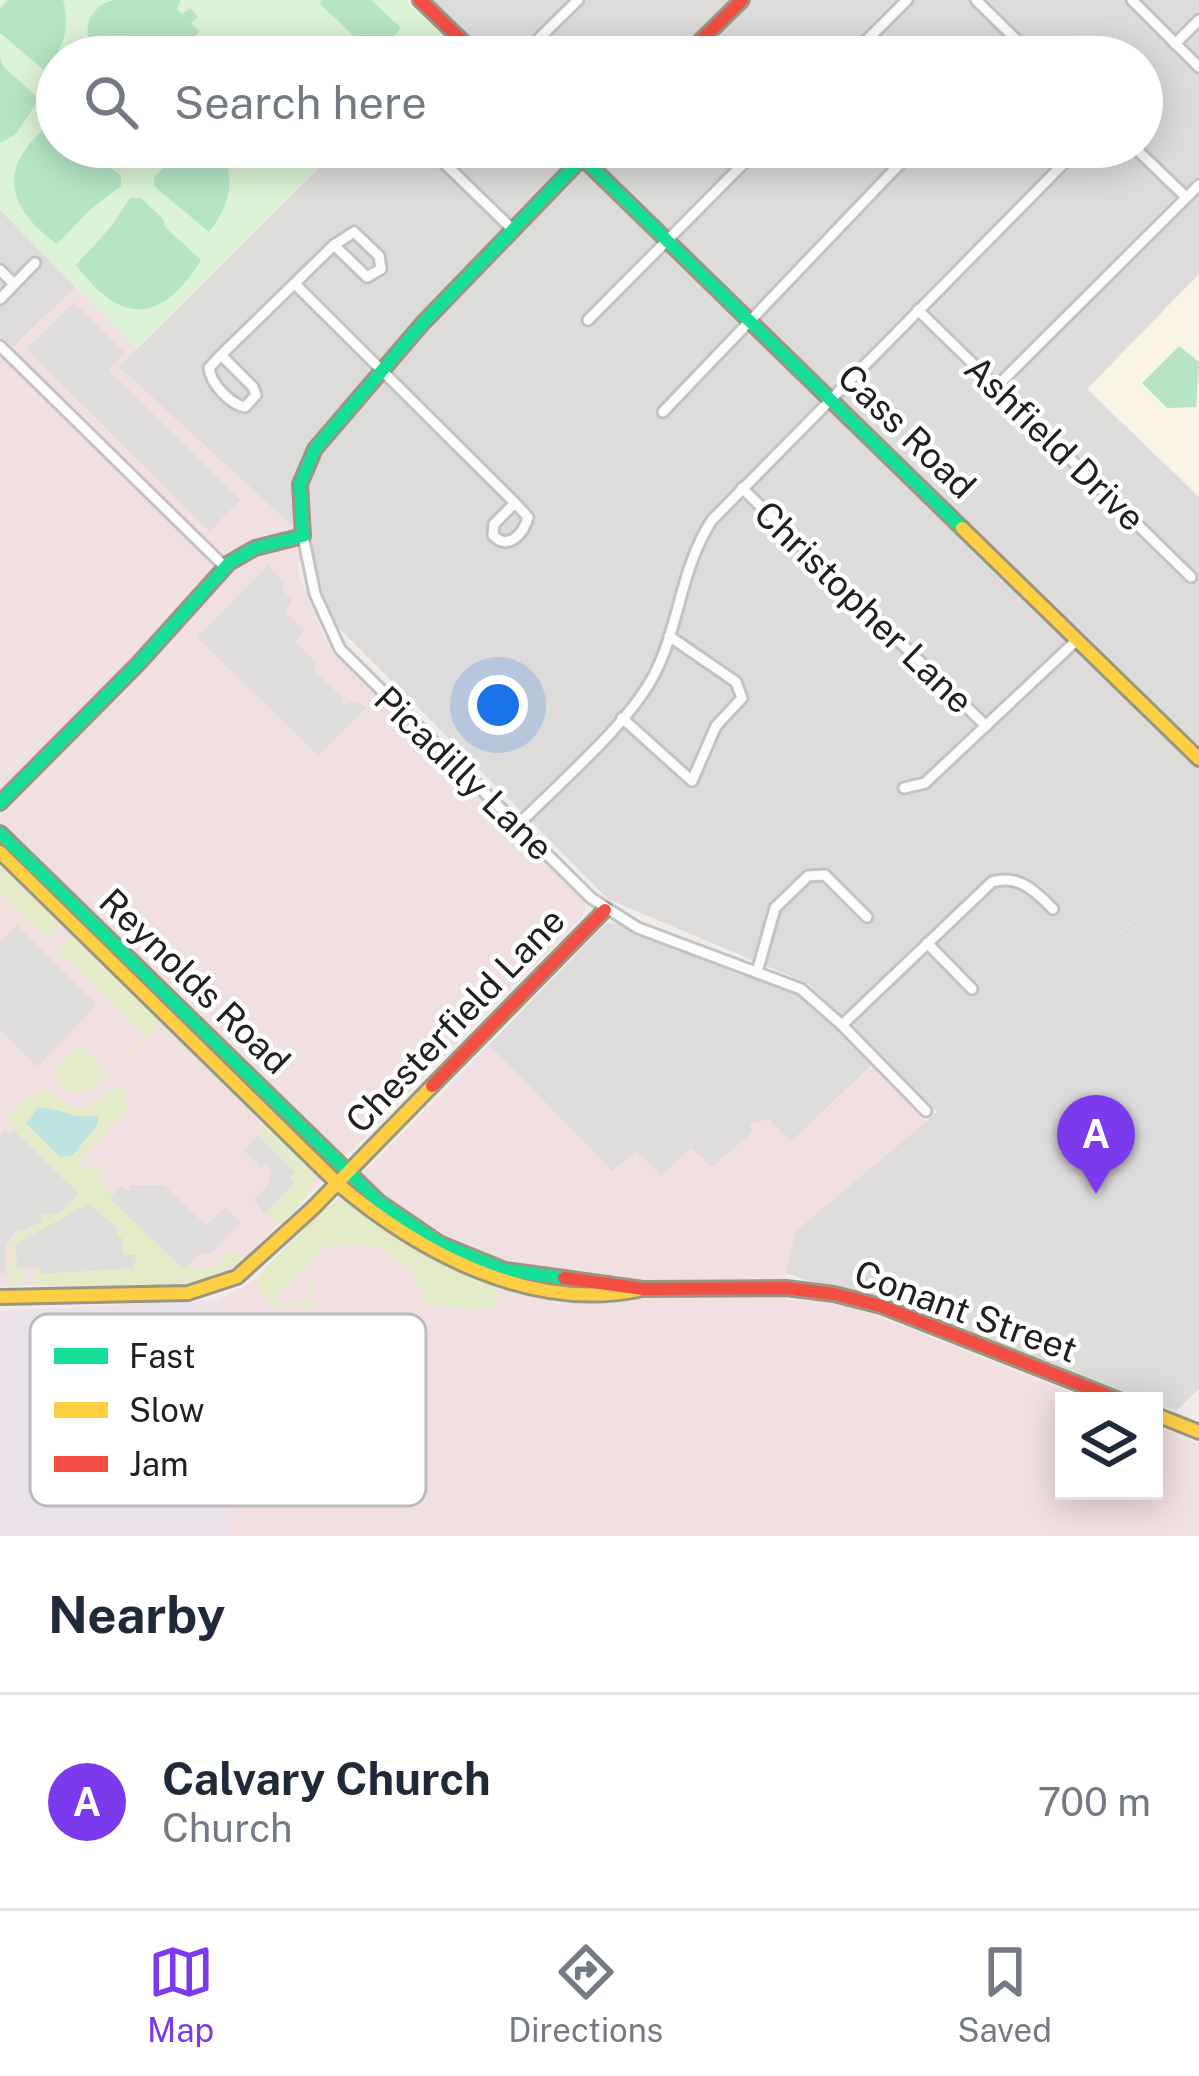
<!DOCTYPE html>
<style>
:root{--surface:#fff;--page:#f2f2f3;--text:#1f2937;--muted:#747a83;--line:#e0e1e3;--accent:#7c3aed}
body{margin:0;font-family:"Public Sans",sans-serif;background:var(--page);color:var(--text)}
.controls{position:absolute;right:36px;bottom:36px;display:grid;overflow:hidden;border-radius:0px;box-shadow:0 6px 30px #0003}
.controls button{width:108px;height:108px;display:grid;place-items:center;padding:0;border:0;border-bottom:3px solid var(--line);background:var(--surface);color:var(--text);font:60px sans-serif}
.you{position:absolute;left:498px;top:705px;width:42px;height:42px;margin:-30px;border:9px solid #fff;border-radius:50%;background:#1a73e8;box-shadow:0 0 0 18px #1a73e833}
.badge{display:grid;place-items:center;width:78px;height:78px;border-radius:50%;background:var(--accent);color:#fff;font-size:39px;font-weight:700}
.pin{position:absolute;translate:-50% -99px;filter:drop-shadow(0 3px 6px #0008)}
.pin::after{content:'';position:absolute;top:63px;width:42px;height:36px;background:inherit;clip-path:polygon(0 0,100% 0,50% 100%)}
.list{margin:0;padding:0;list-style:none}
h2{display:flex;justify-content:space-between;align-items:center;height:156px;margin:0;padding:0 48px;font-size:51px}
h2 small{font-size:39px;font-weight:400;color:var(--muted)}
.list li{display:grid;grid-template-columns:78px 1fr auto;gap:36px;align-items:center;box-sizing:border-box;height:216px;padding:0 48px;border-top:3px solid var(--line)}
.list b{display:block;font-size:45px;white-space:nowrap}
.list p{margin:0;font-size:39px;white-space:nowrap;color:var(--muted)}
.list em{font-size:39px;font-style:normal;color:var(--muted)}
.icon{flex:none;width:66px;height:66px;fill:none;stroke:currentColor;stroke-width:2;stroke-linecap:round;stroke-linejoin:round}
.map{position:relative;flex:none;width:1199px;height:1536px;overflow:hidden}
.search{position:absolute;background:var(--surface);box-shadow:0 6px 30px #0003;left:36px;right:36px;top:36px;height:132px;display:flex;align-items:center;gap:30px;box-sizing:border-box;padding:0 42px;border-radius:66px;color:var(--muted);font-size:45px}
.sheet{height:372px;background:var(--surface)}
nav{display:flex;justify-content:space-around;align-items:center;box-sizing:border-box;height:168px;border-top:3px solid var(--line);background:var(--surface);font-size:33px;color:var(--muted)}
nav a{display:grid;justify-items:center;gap:6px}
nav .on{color:var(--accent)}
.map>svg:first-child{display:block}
</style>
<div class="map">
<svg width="1199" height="1536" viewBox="0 0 1199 1536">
<rect width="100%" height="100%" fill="#efece9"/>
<g fill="#dedcdb">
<path d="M433,0H1199V966L1142,912L937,1112L809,984L608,899L334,623L303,536L119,367L340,147H1142V57H431L459,28Z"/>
<path d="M0,210L75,287L13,348L0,335Z"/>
<path d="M606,923L622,925L807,996L874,1063L791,1142L750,1125L753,1132L712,1167L661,1176L612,1171L489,1045Z"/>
</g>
<g fill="#f0e0e2">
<path d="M75,287L137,349L119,367L303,536L298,573L325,640L580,894L586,906L581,918L242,1261L224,1273L187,1283L0,1286V335L13,347Z"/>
<path d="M489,1045L612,1171L637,1151L661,1176L691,1148L712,1167L753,1132L750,1124L768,1119L791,1142L873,1065L926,1121L796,1231L786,1273V1300L828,1302L865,1311L1091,1401H1064V1491H1154V1425L1199,1444V1536H229L218,1300L261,1277Z"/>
</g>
<path fill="#ece2ea" d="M218,1300L229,1536H0V1311Z"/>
<path fill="#f8f3e5" d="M1199,274V497L1087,389Z"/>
<path fill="#dddcda" d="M1143,912L1199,966V1389L1176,1411L786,1273L796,1231L937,1112Z"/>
<g fill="#e3ebc8">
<path d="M0,862L56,917L59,926L48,940L0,894Z"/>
<path d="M71,937L78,939L159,1019L152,1034L123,1060L145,1036L57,949Z"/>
<path d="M80,1045L110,1073C91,1095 73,1104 54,1078L56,1067Z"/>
<path d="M119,1085L126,1092L122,1096L132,1106L77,1164L93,1170L99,1164L106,1165V1170H101V1182H107L103,1188L115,1193L111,1197L183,1269L189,1265L197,1270L216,1265L231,1250L238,1251L242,1261C185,1297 105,1284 39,1286L35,1281L36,1268L133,1263L17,1269L23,1271V1283L8,1285C0,1228 38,1216 79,1194L4,1120L29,1094L34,1098L39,1092L38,1086C86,1111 71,1118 119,1085Z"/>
<path d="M266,1118L314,1169C317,1193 297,1207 281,1224L264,1215L295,1183L290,1177L294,1172L258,1135Z"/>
<path d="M338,1201L358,1208L492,1284L498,1305C481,1314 444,1305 421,1305V1289L413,1288V1270L373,1245H328L276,1296L281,1306L291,1301L296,1306L312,1290L308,1284L314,1280V1291L308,1298L309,1302H314L313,1307H273L258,1287L259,1275L324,1209Z"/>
</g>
<path fill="#dcf4d5" d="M0,0H404L447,41L431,57H57V147H340L137,349L0,210Z"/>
<g fill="#b5e5c5">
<path d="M8,0H63C71,29 63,48 45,71L0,33V8Z"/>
<path d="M113,0H181L177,9L182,14L190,8L198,16L191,23L199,31L195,36L194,57H97C80,35 86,8 113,0Z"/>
<path d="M322,0H371L401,28L375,56L319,3Z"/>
<path d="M0,57L3,66L39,99L16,134L0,143Z"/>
<path d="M56,119L57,147C89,147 96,158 121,175V186L92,208L57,244C0,202 0,162 56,119Z"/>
<path d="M185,147H220C237,179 230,205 209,232L154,186V177Z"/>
<path d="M130,198H141L163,219L165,227L201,260C161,324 122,326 76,265L110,228Z"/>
<path d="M1179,346L1199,362L1196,407L1167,408L1142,383Z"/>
</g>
<g fill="#dfdddc">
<path d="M74,302L125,353L109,370L240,500L210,531L27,349Z"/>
<path d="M268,565L285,582L282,588L292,601L286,612L304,631L295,642L317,664L313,669L345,700L341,707L349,701L361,703L366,708L318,756L197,637Z"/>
<path d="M17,925L97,1005L37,1067L0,1030V943Z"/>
<path d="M5,1130L10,1135L14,1131L79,1194L60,1213L40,1215L42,1221L24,1231L18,1228L6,1246V1273H0V1135Z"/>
<path d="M258,1135L295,1172L290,1177L295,1182L264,1215L254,1200L267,1186L272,1171L265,1164L261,1168L243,1150Z"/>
<path d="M129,1185H164L206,1225L225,1207L241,1223L211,1254L200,1253L184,1270L110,1198L121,1186L129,1191Z"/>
<path d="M89,1203L117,1229V1237H122L123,1255H137L133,1268L40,1274L39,1268L17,1269L16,1244Z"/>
<path d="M992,1215L1147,1273L1112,1365L957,1307Z"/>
</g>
<path fill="#bde3e1" d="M38,1108C62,1107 71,1121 98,1115V1124L73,1155L60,1157L26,1123Z"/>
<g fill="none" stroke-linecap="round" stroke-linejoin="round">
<g stroke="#c4c3c1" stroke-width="15">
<g id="street">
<path d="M976,0L1034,57"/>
<path d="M1132,0L1199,67"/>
<path d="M1175,44L1199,20"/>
<path d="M520,57L578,0"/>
<path d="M850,57L907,0"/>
<path d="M1006,57L1020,43"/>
<path d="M1134,147L1186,197"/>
<path d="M439,158L512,229"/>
<path d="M354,232L379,256L381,269L367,277L334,245Z"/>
<path d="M0,270L14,284"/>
<path d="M295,284L515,503L528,517C524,533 508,552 493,535L494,524L515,503"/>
<path d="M0,299L35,263"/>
<path d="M918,310L1191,577"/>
<path d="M588,320L760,147"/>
<path d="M0,346L225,567"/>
<path d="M221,355L334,245"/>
<path d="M221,355L253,387L256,395L245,407C230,404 211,384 209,368Z"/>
<path d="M997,386L1199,185"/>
<path d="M663,412L916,147"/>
<path d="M742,488L986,726"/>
<path d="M303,536L315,594L340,649L591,898L638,928L801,989L842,1025L926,1111"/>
<path d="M622,718L692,781L716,726L742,698L736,682L669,636"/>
<path d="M904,788L925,783L1077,640"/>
<path d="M518,825C559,783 627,726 654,675C680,625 680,569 712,520L1080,147"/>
<path d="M927,943L972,989"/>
<path d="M757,972L775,908L808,876L825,875L867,917"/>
<path d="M842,1025L992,882C1019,874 1035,891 1053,909"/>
</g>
</g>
<g stroke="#9a9680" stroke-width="18">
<g id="fast">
<path d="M571,147L962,528"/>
<path d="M0,803L138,664L229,563L255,548L303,536L300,484L315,449L422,324L593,147"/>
<path d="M0,833L379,1202L439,1243L505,1270L564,1278"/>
</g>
</g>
<g stroke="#9a9680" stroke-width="18">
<g id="slow">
<path d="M962,528L1199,759"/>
<path d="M0,852L337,1183C417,1251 529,1312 638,1290"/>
<path d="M0,1297L188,1293L237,1277L313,1208L432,1086"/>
<path d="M1154,1414L1199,1432"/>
</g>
</g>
<g stroke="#9a9680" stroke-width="18">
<g id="jam">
<path d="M420,0L479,57"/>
<path d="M684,57L742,0"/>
<path d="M432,1086L605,910"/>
<path d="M564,1278L643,1289L786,1288L834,1294L881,1306L1122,1401"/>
</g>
</g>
<use href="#street" stroke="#fdfcfc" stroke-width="9"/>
<use href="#fast" stroke="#16e098" stroke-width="12"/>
<use href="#slow" stroke="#ffcf43" stroke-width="12"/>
<use href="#jam" stroke="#f24e42" stroke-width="12"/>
</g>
<g text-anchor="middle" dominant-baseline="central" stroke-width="9" stroke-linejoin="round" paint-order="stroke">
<g font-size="36" fill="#202020" stroke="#fff">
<text transform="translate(907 431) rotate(44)">Cass Road</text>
<text transform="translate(1055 443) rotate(44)">Ashfield Drive</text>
<text transform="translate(864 607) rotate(44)">Christopher Lane</text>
<text transform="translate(464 773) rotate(44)">Picadilly Lane</text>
<text transform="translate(195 981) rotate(44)">Reynolds Road</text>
<text transform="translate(455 1020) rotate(-46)">Chesterfield Lane</text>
<text transform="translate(966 1311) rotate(20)">Conant Street</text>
</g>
</g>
<rect x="30" y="1314" width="396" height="192" rx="18" fill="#fff" stroke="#bcbcbc" stroke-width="3"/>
<rect x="54" y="1348" width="54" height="16" fill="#16e098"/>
<rect x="54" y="1402" width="54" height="16" fill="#ffcf43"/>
<rect x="54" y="1456" width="54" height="16" fill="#f24e42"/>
<g font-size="33" fill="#202020">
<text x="129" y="1368">Fast</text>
<text x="129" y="1422">Slow</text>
<text x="129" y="1476">Jam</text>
</g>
</svg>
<div class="controls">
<button><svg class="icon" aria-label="layers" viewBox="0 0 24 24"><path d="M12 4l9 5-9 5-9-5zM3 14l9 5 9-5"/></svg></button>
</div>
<div class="you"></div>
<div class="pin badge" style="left:1096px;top:1194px">A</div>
<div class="search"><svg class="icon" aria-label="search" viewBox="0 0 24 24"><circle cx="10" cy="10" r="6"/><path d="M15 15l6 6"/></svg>Search here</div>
</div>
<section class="sheet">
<h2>Nearby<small></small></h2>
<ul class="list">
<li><span class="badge">A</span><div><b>Calvary Church</b><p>Church</p></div><em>700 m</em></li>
</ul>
</section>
<nav>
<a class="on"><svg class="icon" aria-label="map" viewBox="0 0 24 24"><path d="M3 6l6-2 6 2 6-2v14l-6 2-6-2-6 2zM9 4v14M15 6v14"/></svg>Map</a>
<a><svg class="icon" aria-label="directions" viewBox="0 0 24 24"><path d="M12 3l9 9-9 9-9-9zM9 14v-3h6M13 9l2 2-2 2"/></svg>Directions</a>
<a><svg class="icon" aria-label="saved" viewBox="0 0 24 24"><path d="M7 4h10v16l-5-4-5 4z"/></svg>Saved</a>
</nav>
